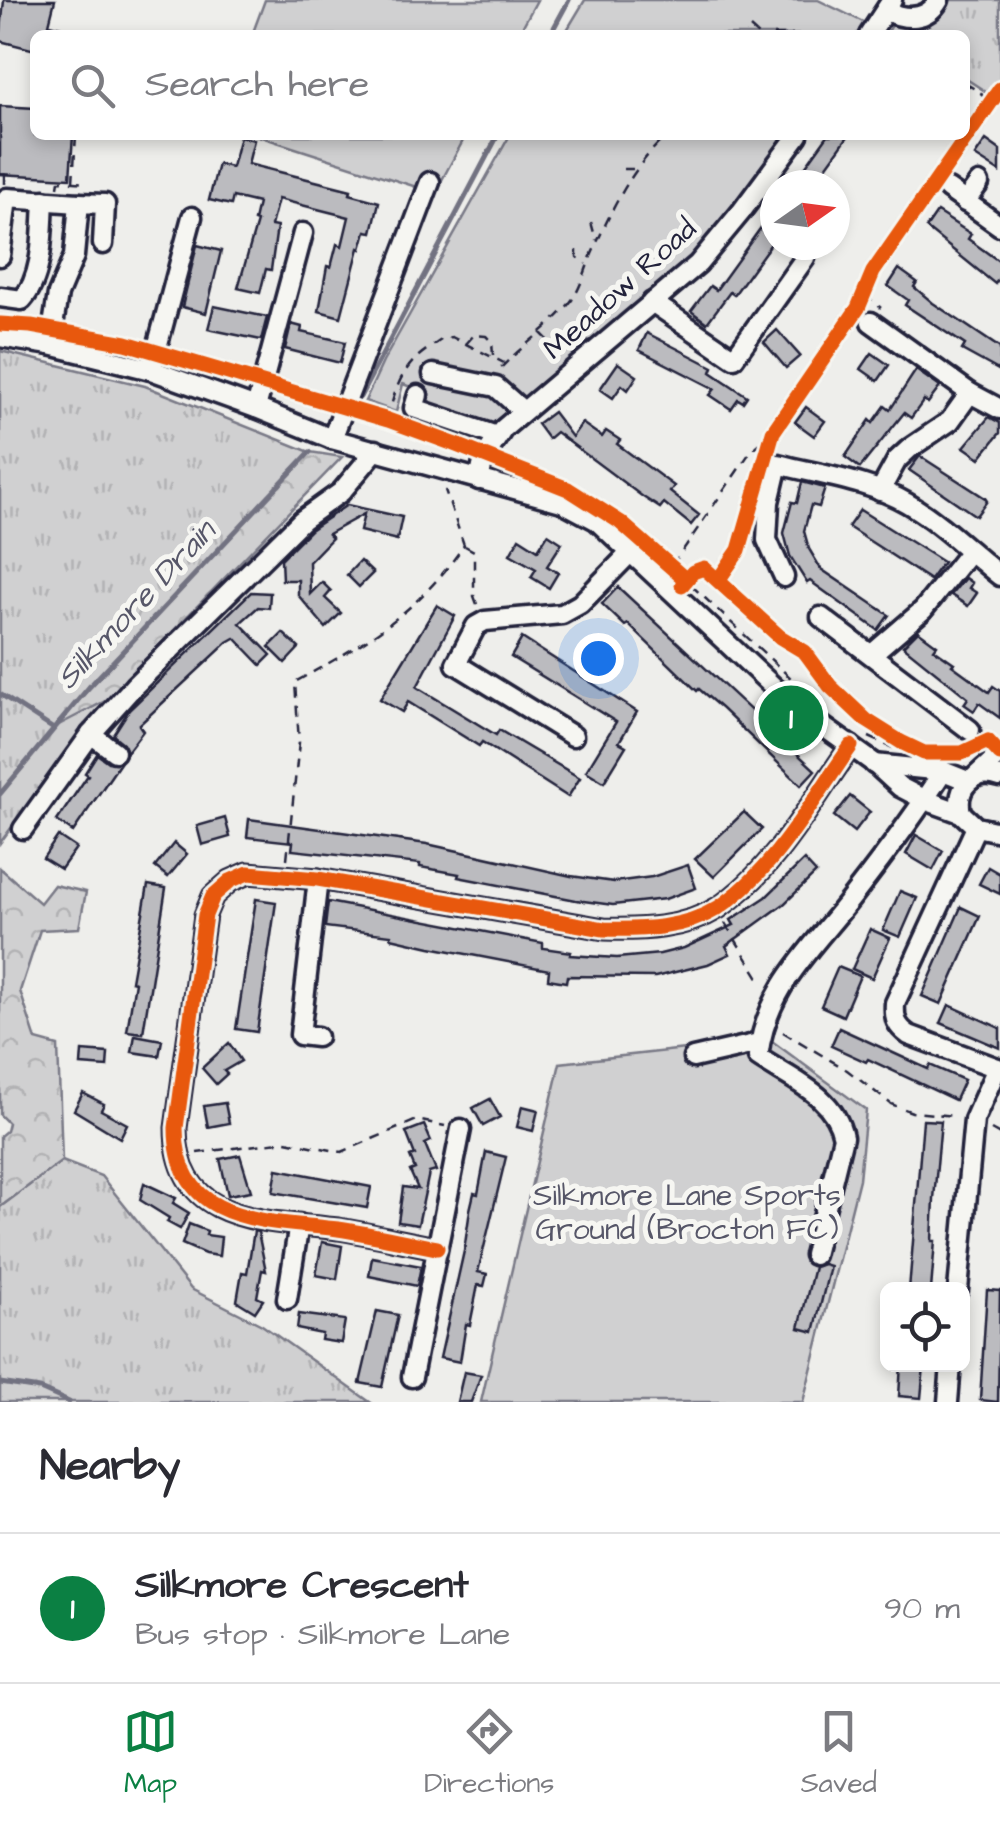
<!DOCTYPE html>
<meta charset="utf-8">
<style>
:root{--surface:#fff;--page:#f7f7f7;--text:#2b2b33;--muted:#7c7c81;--line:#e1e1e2;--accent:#0b8043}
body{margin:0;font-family:"Architects Daughter",sans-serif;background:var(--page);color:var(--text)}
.controls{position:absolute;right:30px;bottom:30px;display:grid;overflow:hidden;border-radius:15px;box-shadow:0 5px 15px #0003}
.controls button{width:90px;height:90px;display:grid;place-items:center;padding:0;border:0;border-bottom:2px solid var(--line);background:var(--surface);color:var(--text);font:50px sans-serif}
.compass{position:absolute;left:760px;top:170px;width:90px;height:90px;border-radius:50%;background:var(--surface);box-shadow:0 5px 15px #0003;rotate:76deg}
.you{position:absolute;left:598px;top:658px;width:35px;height:35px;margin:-25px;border:8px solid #fff;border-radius:50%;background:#1a73e8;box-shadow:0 0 0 15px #1a73e833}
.badge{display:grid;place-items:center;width:65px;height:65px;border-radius:50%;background:var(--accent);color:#fff;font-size:32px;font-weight:700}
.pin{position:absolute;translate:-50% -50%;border:5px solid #fff;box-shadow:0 2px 10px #0006}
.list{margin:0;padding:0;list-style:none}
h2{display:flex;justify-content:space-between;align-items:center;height:130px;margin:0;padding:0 40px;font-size:42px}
h2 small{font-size:32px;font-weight:400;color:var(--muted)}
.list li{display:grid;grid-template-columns:65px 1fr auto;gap:30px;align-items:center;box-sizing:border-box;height:150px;padding:0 40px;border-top:2px solid var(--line)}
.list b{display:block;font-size:38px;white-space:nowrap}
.list p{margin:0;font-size:32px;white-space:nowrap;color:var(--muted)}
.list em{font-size:32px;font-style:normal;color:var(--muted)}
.icon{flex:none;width:55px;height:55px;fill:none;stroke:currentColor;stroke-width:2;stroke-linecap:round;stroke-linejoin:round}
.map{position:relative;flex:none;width:1000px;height:1402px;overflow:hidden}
.search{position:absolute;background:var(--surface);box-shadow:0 5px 15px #0003;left:30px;right:30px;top:30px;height:110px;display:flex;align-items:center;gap:25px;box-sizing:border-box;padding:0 35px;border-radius:15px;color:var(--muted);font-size:38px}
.sheet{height:280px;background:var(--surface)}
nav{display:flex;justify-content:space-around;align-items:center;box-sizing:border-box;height:140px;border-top:2px solid var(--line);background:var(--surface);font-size:28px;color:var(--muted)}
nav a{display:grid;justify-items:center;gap:5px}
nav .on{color:var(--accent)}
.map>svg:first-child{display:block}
</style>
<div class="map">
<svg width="1000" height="1402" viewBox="0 0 1000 1402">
<defs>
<pattern id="grass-tufts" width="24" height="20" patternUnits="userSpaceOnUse" patternTransform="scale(2.5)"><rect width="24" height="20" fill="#d0d0d1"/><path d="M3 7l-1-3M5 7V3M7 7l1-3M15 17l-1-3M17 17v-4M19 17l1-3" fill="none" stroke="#b2b2b4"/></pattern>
<pattern id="forest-crowns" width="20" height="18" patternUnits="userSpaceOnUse" patternTransform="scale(2.5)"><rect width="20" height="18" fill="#d0d0d1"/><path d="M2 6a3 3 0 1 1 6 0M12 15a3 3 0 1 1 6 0" fill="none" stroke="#b2b2b4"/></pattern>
</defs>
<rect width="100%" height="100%" fill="#eeeeeb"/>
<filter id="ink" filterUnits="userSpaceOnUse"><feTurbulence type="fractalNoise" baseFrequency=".01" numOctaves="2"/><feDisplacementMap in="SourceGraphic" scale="20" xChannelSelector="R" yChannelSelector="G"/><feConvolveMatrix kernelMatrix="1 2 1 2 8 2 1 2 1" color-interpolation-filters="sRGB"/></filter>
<g filter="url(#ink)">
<g fill="url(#grass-tufts)" stroke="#797986" stroke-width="2.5">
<path d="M944,0H1000V80L991,95L965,78V35H886L895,20Z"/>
<path d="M0,351L145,386L310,452L56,725L105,701L0,843Z"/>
<path d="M62,1161L101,1176L191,1289L262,1325L370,1402H0V1207Z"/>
</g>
<g fill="url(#forest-crowns)" stroke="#797986" stroke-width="2.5">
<path d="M310,452L342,457L105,701L53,728Z"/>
<path d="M0,868L40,903L54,885L86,892L79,928L40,930L20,991L36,1040L58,1046L62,1161L0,1207V1136L6,1131L8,1123L0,1115Z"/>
</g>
<g fill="#d0d0d1" stroke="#797986" stroke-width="2.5">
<path d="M265,0H537L518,35H252Z"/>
<path d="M585,0H818L869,25L861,35H564Z"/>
<path d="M255,135H466L435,193Z"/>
<path d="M510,135H790L692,259L493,430L422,406L426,393L403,384L396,412L365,401L383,362Z"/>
<path d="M761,1033L866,1110L859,1179L803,1402H481L560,1063L721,1045Z"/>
</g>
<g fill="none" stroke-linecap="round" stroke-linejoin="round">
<g stroke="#727281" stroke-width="5">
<path d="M550,35L569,0"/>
<path d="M360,397L498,135"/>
<path d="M0,694L52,728"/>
<path d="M0,794L89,687L310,452"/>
<path d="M0,1383L40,1389L69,1402"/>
</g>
</g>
<g fill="#bbbbbf" stroke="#22223b" stroke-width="2.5">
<path d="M4,0H55L49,24L76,31L75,35H35V50L0,41Z"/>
<path d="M0,106L35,108V135H73L70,178L0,174Z"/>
<path d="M828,135H849L813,185H792Z"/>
<path d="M240,136L254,140L248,164L351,190L350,194L379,202L372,232L366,231L361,249L359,248L341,317L319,311L327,266L331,267L337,244L342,246L349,217L278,199L271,226L277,227L271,270L266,269L260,293L238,288L257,222L254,221L258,203L233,197L231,205L209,200L218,164L232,167Z"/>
<path d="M986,140L1000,150V172L975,156Z"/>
<path d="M775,208V238L734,295L730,292L707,323L691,311L710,286L716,290Z"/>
<path d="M937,212L971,234L968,239L1000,262V277L995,284L926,228Z"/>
<path d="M197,245L221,251L206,313L182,307Z"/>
<path d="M899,269L917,282L914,287L933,303L1000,348V371L962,350L965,345L905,305L908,300L888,286Z"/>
<path d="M214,306L267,317L261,340L208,329Z"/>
<path d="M291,324L302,327L301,332L345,342L340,363L285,349Z"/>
<path d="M777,330L800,356L786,368L764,342Z"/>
<path d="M647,333L713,367L711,372L747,396L743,402L738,399L731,409L710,395L715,389L639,350Z"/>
<path d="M872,353L889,365L878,381L861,369Z"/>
<path d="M618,363L637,376L628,390L622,385L613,398L600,389Z"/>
<path d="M916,370L940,387L928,403L924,400L911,418L904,413L860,468L845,457L870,420L873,423L885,406L890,410Z"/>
<path d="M806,407L825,421L814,436L795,422Z"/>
<path d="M553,412L572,437L582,423L602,437L606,431L620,440L617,444L674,486L670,492L699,515L691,525L664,503L660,508L643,497L556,432L548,439L537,424Z"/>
<path d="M989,417L1000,423V433L980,458L964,447Z"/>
<path d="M920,456L985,498L987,501L976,516L909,470Z"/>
<path d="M802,482L825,488L819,507L811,505L804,531L809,549L821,569L889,615L878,630L810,581L807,583L790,556L784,533L792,502L797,503Z"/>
<path d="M347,505L402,517L397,540L360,531L364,514L328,534L332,538L309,562L310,594L322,582L331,591L325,598L341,613L326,628L298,595V580H282L281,559L310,530Z"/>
<path d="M860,510L943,562L930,580L848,527Z"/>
<path d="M548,534L562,543L547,566L558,573L549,588L531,577L536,569L510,554L519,538L538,550Z"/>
<path d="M360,561L373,573L359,587L347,575Z"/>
<path d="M965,578L972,583L969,588L977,593L968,606L951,595Z"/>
<path d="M618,587L815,770L801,785L722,709L699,689L697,691L628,624L625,626L602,604Z"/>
<path d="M251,592L270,593L269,608L258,607L240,623L271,655L261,665L235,638L228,642L139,725L143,731L127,752L123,743L113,735L129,710Z"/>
<path d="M437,605L455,616L417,687L496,735L499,730L580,778L568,797L482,742L479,746L408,702L402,712L380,699Z"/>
<path d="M918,631L937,645L934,649L954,663L952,665L989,692L993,686L1000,691V718L979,703L974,711L964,704L968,698L903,646Z"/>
<path d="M283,633L299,648L285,663L269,647Z"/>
<path d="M522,638L637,712L619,742L626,746L604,782L586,771L616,722L511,657Z"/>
<path d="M97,754L108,762L120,763L73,832L57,821L88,775L85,773Z"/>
<path d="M850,796L870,812L854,832L834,816Z"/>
<path d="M744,812L762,829L714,877L695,859Z"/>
<path d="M225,818L230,837L202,845L197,826Z"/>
<path d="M249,819L427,844L571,876L614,882L652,877L688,865L696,888L665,899L613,905L576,900L458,877L459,874L420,867V864L292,850L293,842L247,837Z"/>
<path d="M916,835L943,851L933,870L906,854Z"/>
<path d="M58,836L76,848L61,869L43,858Z"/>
<path d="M174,843L187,854L168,877L155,867Z"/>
<path d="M804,860L816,873L784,904L726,946L730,954L708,964L655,977L567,976L566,982L548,979L549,970L430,947L391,938V935L325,927L328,902L543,943V948L571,952L570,955L617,958L660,954L684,948L734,925L731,920L766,897Z"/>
<path d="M988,867L1000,874V894L979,884Z"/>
<path d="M148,885L166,888L143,1033L127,1031L135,982L131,981Z"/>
<path d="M900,891L917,898L900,937L883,930Z"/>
<path d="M256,899L276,902L257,1032L236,1029Z"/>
<path d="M961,907L980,916L941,1004L922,996Z"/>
<path d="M870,929L890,938L872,978L852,969Z"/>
<path d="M838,967L860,976L843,1016L821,1006Z"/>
<path d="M949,1005L1000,1028V1048L941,1023Z"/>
<path d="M839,1028L928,1069L930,1065L964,1080L955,1100L868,1059L866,1062L831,1046Z"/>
<path d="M135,1035L162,1040L159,1056L132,1052Z"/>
<path d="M229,1043L241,1061L224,1071L227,1074L216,1084L202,1068Z"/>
<path d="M82,1051L108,1053L107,1067L81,1065Z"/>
<path d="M83,1093L104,1104L101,1110L127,1124L120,1138L74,1110Z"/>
<path d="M490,1099L500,1117L483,1126L473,1108Z"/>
<path d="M225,1103L229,1123L208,1127L204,1106Z"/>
<path d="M522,1106L538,1110L533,1131L517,1127Z"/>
<path d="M923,1120L941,1121L934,1199L932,1241H935L931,1290H909Z"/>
<path d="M424,1125L431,1141L425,1144L436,1171L429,1173L418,1225L398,1222L403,1187L418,1189L410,1171L415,1169L410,1157L415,1155L406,1132Z"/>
<path d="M486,1152L506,1157L478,1272L487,1274L484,1286L478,1285L470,1325L466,1324L460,1362L440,1358L464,1251L470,1210L474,1193L478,1194Z"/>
<path d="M240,1155L251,1191L228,1195L220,1159Z"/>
<path d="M277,1169L371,1187L367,1208L273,1192Z"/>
<path d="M144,1183L176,1198L173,1203L189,1213L180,1229L167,1222L169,1218L140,1200Z"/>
<path d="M189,1224L207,1231L206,1235L221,1237L219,1256L205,1254L182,1244Z"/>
<path d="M254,1231L258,1232L266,1271L262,1270L257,1297L263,1300L255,1312L237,1301L242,1272L247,1273Z"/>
<path d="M322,1242L342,1246L337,1279L316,1275Z"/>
<path d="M372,1257L421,1266L417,1286L369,1276Z"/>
<path d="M823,1264L830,1266L814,1332L799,1328L814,1267Z"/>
<path d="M987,1290L1000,1291L998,1402L980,1400Z"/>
<path d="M377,1311L398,1315L382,1387L360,1383Z"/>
<path d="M299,1314L345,1320L341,1343L321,1340L322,1334L297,1329Z"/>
<path d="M901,1364L924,1366L921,1398L899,1396Z"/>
<path d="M464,1372L481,1375L471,1402H457Z"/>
</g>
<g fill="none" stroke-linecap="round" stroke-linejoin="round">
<g stroke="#22223b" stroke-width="25">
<g id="minor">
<path d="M886,11C906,20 927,21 939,0"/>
<path d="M869,35L892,0"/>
<path d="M948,189L1000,226"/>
<path d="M965,202L979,183"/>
<path d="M0,256L7,198L79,203"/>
<path d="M0,297L22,300C44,276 42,232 44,200"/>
<path d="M652,302L734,358L805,258"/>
<path d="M871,322L970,393L1000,409"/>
<path d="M0,337L50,345L151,370L256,408L332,439L562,502L596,520L793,705L874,763L900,787L925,800L961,813L976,827L1000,832"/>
<path d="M50,345L58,294L74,256L79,203L105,204L103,244"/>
<path d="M151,370L192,217"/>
<path d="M433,374L496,387L523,411"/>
<path d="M418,395L414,408L497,436"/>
<path d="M256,408L303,233"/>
<path d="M332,439L430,182"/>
<path d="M479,480L484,458L503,429L698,264L741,212L798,135"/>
<path d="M880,491L897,460L910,448L950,421L970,393"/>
<path d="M784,577L767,540L769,502L778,464C820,475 869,481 907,503C941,523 969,551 1000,576"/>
<path d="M821,617L970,730"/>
<path d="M872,654L923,610L970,551"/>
<path d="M91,734L115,752"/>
<path d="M573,736L456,664L476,626L485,621L562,614L580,604L631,552"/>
<path d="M874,764L943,771L968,781"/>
<path d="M976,776L1000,754"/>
<path d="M961,813C955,787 974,768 1000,777"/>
<path d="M976,827L895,1003C894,1019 896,1026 909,1035L1000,1069"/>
<path d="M23,829L91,734L134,686L302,520L341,492L376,450"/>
<path d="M317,1037L300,1035L318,879"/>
<path d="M693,1058L759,1043"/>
<path d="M437,1248C404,1242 371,1234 338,1229C265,1220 176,1225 176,1128L205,915L213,896L230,881L248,873L318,879L604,929C642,930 684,929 718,908C775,870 812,801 851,746"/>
<path d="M814,1255L843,1137C835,1095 790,1079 758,1057C766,987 812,949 853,896C885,855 915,815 943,771"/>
<path d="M958,1290L974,1120L997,1068"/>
<path d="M287,1299L299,1224"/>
<path d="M412,1377L461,1129"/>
<path d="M948,1402L951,1364"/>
</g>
</g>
<g stroke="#22223b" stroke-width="2.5" stroke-dasharray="10 8" stroke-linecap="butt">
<path d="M750,28L758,35"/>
<path d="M773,35H850"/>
<path d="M965,83L981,93L989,108"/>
<path d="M623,169H635"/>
<path d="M73,182L76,135"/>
<path d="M5,184V174"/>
<path d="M58,187L59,181L87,183"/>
<path d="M591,222L596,240"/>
<path d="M577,250V257L586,264"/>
<path d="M865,294L881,308"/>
<path d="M540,332L551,343"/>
<path d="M466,344L474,335L486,336L492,342L493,355"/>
<path d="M501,368C522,345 557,323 574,297C582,284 586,268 592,254C611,210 632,167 667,135"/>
<path d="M388,420C394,389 403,364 431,347C439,342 441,338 452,337L504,363"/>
<path d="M465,546L474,551V596L478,607"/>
<path d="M672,566L751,451L773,432"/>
<path d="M691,585L809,695"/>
<path d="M869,737L893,748"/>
<path d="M287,859L299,742L295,682C364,644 419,612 464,545L445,490"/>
<path d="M725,923L763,984"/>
<path d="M783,1032L847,1070L891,1104L912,1112L956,1116"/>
<path d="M991,1130L1000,1135"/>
<path d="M197,1153L286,1141L342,1152L417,1120L445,1126"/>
</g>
<use href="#minor" stroke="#f6f6f2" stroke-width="18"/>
<g stroke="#f6f6f2" stroke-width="21">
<g id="cycleway">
<path d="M0,324L31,326L126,343L388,420L454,444L568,489L620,522L686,580"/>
<path d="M719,579L739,550L773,432L858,308L873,272L1000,89"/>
<path d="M682,585L693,572L704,568L780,637L805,652L830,686L866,720L901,742L924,753H962L988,741L1000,754"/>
<path d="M437,1248C404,1242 371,1234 338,1229C265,1220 176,1225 176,1128L205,915L213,896L230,881L248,873L318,879L604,929C642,930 684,929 718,908C775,870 812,801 851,746"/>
</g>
</g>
<use href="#cycleway" stroke="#e8590c" stroke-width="15"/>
</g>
</g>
<g text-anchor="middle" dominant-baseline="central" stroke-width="10" stroke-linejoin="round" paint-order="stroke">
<g font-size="30" fill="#22223b" stroke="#f6f6f2">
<text transform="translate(620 289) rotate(-42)">Meadow Road</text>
</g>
<g font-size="30" fill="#565668" stroke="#f6f6f2">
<text x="687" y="1196">Silkmore Lane Sports<tspan x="687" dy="34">Ground (Brocton FC)</tspan></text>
</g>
<g font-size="32" font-style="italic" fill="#575769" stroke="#f6f6f2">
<text transform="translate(136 605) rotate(-47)">Silkmore Drain</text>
</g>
</g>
</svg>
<div class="controls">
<button><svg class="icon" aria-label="locate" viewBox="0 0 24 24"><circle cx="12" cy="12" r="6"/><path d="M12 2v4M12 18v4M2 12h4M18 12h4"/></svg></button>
</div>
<svg class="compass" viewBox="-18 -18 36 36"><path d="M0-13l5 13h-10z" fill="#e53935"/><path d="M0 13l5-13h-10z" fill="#7c7c81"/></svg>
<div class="you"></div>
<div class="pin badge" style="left:791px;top:718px">1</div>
<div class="search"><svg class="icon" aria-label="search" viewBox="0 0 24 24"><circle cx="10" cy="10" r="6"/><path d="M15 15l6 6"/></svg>Search here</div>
</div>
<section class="sheet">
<h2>Nearby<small></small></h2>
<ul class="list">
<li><span class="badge">1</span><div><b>Silkmore Crescent</b><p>Bus stop · Silkmore Lane</p></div><em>90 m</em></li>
</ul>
</section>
<nav>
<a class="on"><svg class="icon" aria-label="map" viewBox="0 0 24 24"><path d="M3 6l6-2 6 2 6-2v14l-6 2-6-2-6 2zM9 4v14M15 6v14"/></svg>Map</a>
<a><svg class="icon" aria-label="directions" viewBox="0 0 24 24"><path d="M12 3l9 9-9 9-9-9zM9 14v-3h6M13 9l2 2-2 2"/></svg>Directions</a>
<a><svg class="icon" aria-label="saved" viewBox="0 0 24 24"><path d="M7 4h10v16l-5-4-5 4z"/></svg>Saved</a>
</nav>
